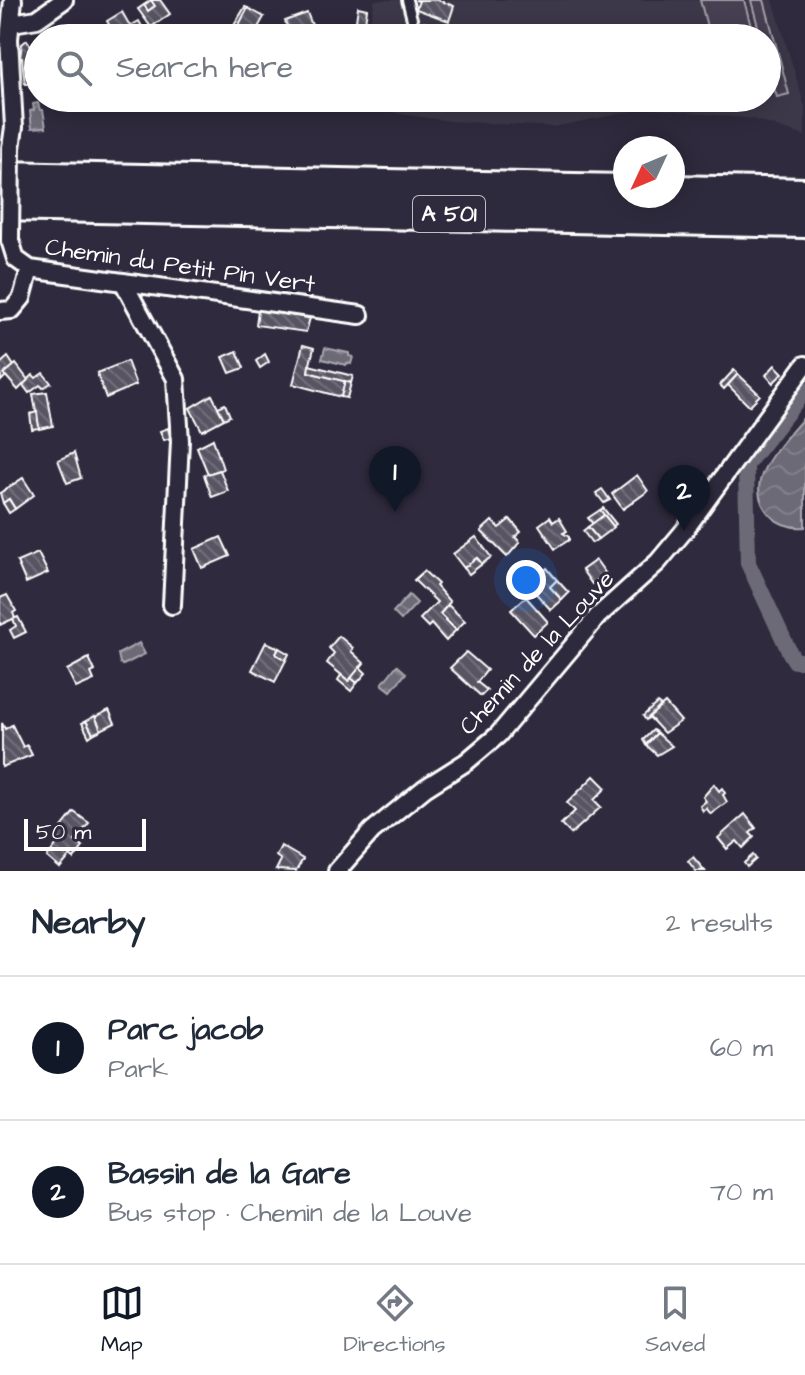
<!DOCTYPE html>
<meta charset="utf-8">
<style>
:root{--surface:#fff;--page:#f2f2f3;--text:#1f2937;--muted:#747a83;--line:#e0e1e3;--accent:#111827}
body{margin:0;font-family:"Architects Daughter",sans-serif;background:var(--page);color:var(--text)}
.compass{position:absolute;left:613px;top:136px;width:72px;height:72px;border-radius:50%;background:var(--surface);box-shadow:0 4px 20px #0003;rotate:226deg}
.scale{position:absolute;left:24px;bottom:20px;width:122px;box-sizing:border-box;padding-left:8px;border:4px solid #fff;border-top:0;font-size:22px;line-height:28px;white-space:nowrap;color:#fff;-webkit-text-stroke:6px #2f2a3d;paint-order:stroke}
.you{position:absolute;left:526px;top:580px;width:28px;height:28px;margin:-20px;border:6px solid #fff;border-radius:50%;background:#1a73e8;box-shadow:0 0 0 12px #1a73e833}
.badge{display:grid;place-items:center;width:52px;height:52px;border-radius:50%;background:var(--accent);color:#fff;font-size:26px;font-weight:700}
.pin{position:absolute;translate:-50% -66px;filter:drop-shadow(0 2px 4px #0008)}
.pin::after{content:'';position:absolute;top:42px;width:28px;height:24px;background:inherit;clip-path:polygon(0 0,100% 0,50% 100%)}
.list{margin:0;padding:0;list-style:none}
h2{display:flex;justify-content:space-between;align-items:center;height:104px;margin:0;padding:0 32px;font-size:34px}
h2 small{font-size:26px;font-weight:400;color:var(--muted)}
.list li{display:grid;grid-template-columns:52px 1fr auto;gap:24px;align-items:center;box-sizing:border-box;height:144px;padding:0 32px;border-top:2px solid var(--line)}
.list b{display:block;font-size:30px;white-space:nowrap}
.list p{margin:0;font-size:26px;white-space:nowrap;color:var(--muted)}
.list em{font-size:26px;font-style:normal;color:var(--muted)}
.icon{flex:none;width:44px;height:44px;fill:none;stroke:currentColor;stroke-width:2;stroke-linecap:round;stroke-linejoin:round}
.map{position:relative;flex:none;width:805px;height:871px;overflow:hidden}
.search{position:absolute;background:var(--surface);box-shadow:0 4px 20px #0003;left:24px;right:24px;top:24px;height:88px;display:flex;align-items:center;gap:20px;box-sizing:border-box;padding:0 28px;border-radius:44px;color:var(--muted);font-size:30px}
.sheet{height:392px;background:var(--surface)}
nav{display:flex;justify-content:space-around;align-items:center;box-sizing:border-box;height:112px;border-top:2px solid var(--line);background:var(--surface);font-size:22px;color:var(--muted)}
nav a{display:grid;justify-items:center;gap:4px}
nav .on{color:var(--accent)}
.map>svg:first-child{display:block}
</style>
<div class="map">
<svg width="805" height="871" viewBox="0 0 805 871">
<defs>
<pattern id="water-waves" width="16" height="10" patternUnits="userSpaceOnUse" patternTransform="scale(2)"><rect width="16" height="10" fill="#6d6a77"/><path d="M0 5q4-4 8 0t8 0" fill="none" stroke="#83808b"/></pattern>
<pattern id="building-back-hatch" width="6" height="6" patternUnits="userSpaceOnUse" patternTransform="scale(2)"><rect width="6" height="6" fill="#595564"/><path d="M-1 5l2 2M0 0l6 6M5-1l2 2" fill="none" stroke="#726e7b"/></pattern>
</defs>
<rect width="100%" height="100%" fill="#2f2a3d"/>
<filter id="ink" filterUnits="userSpaceOnUse"><feTurbulence type="fractalNoise" baseFrequency=".0125" numOctaves="2"/><feDisplacementMap in="SourceGraphic" scale="16" xChannelSelector="R" yChannelSelector="G"/><feConvolveMatrix kernelMatrix="1 2 1 2 8 2 1 2 1" color-interpolation-filters="sRGB"/></filter>
<g filter="url(#ink)">
<path fill="#3c3749" d="M375,0H773L805,107V136L753,119L648,108L553,127L450,121L400,114L350,100V98H767V38H366Z"/>
<g fill="#464152" stroke="#a2a0a8" stroke-width="2">
<path d="M700,0H744L754,38H710Z"/>
<path d="M751,0H764L789,94L777,97L767,66V38H761Z"/>
</g>
<g fill="url(#water-waves)" stroke="#a7a6ad" stroke-width="2">
<path d="M38,103L40,110H43L46,127L32,128L30,111L34,110L33,104Z"/>
<path d="M325,348L349,353V356L353,357L351,364L347,363L346,365L322,359Z"/>
<path d="M805,416V527C793,528 780,525 771,516C737,482 784,442 805,416Z"/>
<path d="M409,595L417,603L401,620L393,612Z"/>
<path d="M139,643L145,654L123,665L120,663L118,654Z"/>
<path d="M397,665L406,673L391,691L382,684Z"/>
</g>
<g fill="none" stroke-linecap="round" stroke-linejoin="round">
<path stroke="#6d6a77" stroke-width="16" d="M805,390L746,465L748,563L790,653L795,661H805"/>
</g>
<g fill="url(#building-back-hatch)" stroke="#fff" stroke-width="2">
<path d="M151,0L155,6L148,11L144,5Z"/>
<path d="M151,0H160L170,14L151,27L138,9L144,5L148,11L155,6Z"/>
<path d="M415,0H438L454,6L449,21L416,9L419,1Z"/>
<path d="M245,7L248,8L234,34L230,32Z"/>
<path d="M358,7L367,9L365,23L356,21Z"/>
<path d="M248,8L264,17L252,38H227L230,32L234,34Z"/>
<path d="M122,12L130,26L139,21L145,32L134,38L123,36L121,32L115,35L107,21Z"/>
<path d="M307,13L315,32L313,34L315,38H292L285,21Z"/>
<path d="M421,22L463,29L462,38H426L427,32L419,30Z"/>
<path d="M90,25L96,33L90,38H79V35Z"/>
<path d="M27,40L38,56L29,66L31,84H25L22,58H20L22,44Z"/>
<path d="M38,79V97L29,87Z"/>
<path d="M175,98H187L190,101L182,107Z"/>
<path d="M258,310L310,318L306,332L256,325Z"/>
<path d="M303,345L314,348L308,372L345,381L341,397L293,384Z"/>
<path d="M237,351L244,368L230,373L223,357Z"/>
<path d="M265,354L269,362L260,368L256,361Z"/>
<path d="M8,357L14,366L4,374L6,376L1,381L0,364Z"/>
<path d="M127,361L136,385L106,398L97,373Z"/>
<path d="M16,364L28,380L18,390L4,374Z"/>
<path d="M309,365L353,376L351,383L308,372Z"/>
<path d="M775,365L783,373L773,383L766,375Z"/>
<path d="M734,370L738,374L724,389L720,385Z"/>
<path d="M43,373L51,383L43,388L40,385L29,393L23,385L33,375L36,378Z"/>
<path d="M738,374L760,395L749,406L728,385Z"/>
<path d="M345,381L351,383L347,398L341,397Z"/>
<path d="M47,392L53,426L39,429L33,394Z"/>
<path d="M212,395L224,419L202,431L190,408Z"/>
<path d="M225,404L230,416L224,419L218,407Z"/>
<path d="M37,412L39,428L32,429L30,414Z"/>
<path d="M168,428L171,438L164,440L160,431Z"/>
<path d="M213,439L223,469L208,474L197,447Z"/>
<path d="M74,453L81,478L67,483L58,460Z"/>
<path d="M220,470L228,491L212,497L204,475Z"/>
<path d="M637,475L648,491L623,509L612,494Z"/>
<path d="M23,478L34,495L15,509L9,499L3,503L0,493Z"/>
<path d="M602,489L610,500L604,503L596,493Z"/>
<path d="M9,499L15,509L9,513L3,503Z"/>
<path d="M603,508L616,524L613,526L600,510Z"/>
<path d="M600,510L604,515L593,524L588,518Z"/>
<path d="M604,515L614,527L598,539L588,527Z"/>
<path d="M550,517L553,522L559,518L567,531L563,533L569,537V540L555,549L539,525Z"/>
<path d="M510,519L521,532L515,537L520,542L507,557L481,531L492,521L499,528Z"/>
<path d="M588,527L598,539L592,543L583,531Z"/>
<path d="M221,537L230,556L202,568L194,549Z"/>
<path d="M476,537L491,557L482,564L477,558L464,568L453,554Z"/>
<path d="M38,553L48,573L26,583L17,562Z"/>
<path d="M477,558L482,564L469,574L464,568Z"/>
<path d="M596,560L606,574L592,584L582,570Z"/>
<path d="M530,568L538,577L547,568L557,580L550,587L562,600L551,610L520,576Z"/>
<path d="M424,571L438,584L436,586L450,602L440,614L456,630L446,641L431,624L428,627L420,619L437,602L414,580Z"/>
<path d="M557,580L569,593L562,600L550,587Z"/>
<path d="M7,595L16,611L13,613L15,618L0,625V598Z"/>
<path d="M526,597L548,622L534,635L511,610Z"/>
<path d="M448,605L465,621L456,630L440,614Z"/>
<path d="M18,617L26,632L14,638L10,630L16,626L13,619Z"/>
<path d="M339,636L353,648L351,651L364,663L349,681L327,663L334,653L329,648Z"/>
<path d="M266,642L279,648L276,654L286,660L275,682L252,670Z"/>
<path d="M279,648L289,654L286,660L276,654Z"/>
<path d="M466,652L487,670L477,682L487,690L481,696L450,668Z"/>
<path d="M89,658L95,671L91,673L94,680L76,688L67,670Z"/>
<path d="M360,667L366,673L357,683L351,678Z"/>
<path d="M341,675L349,681L351,678L357,683L351,691L338,680Z"/>
<path d="M657,703L661,706L646,720L643,716Z"/>
<path d="M665,703L681,721L664,733L649,717Z"/>
<path d="M109,710L115,723L101,730L95,717Z"/>
<path d="M95,716L101,730L93,734L86,721Z"/>
<path d="M86,721L93,734L89,737L82,723Z"/>
<path d="M2,723L5,729L12,725L23,747L27,745L32,755L2,767Z"/>
<path d="M653,730L657,733L646,745L643,740Z"/>
<path d="M657,733L672,746L657,755L646,745Z"/>
<path d="M594,776L606,788L594,800L601,807L571,834L561,824L575,811L567,803Z"/>
<path d="M714,784L719,791L722,788L725,793L723,795L727,802L711,814L706,808L703,811L700,806L706,801L703,797Z"/>
<path d="M74,812L89,823L75,841L83,847L74,859L70,856L60,868L47,857L60,840L55,836Z"/>
<path d="M745,814L756,828L750,833L754,837L743,848L737,841L727,849L718,838Z"/>
<path d="M281,846L303,859L296,871L276,870L281,860L276,856Z"/>
<path d="M753,855L756,859L747,867L744,863Z"/>
<path d="M693,857L705,871H696L688,861Z"/>
</g>
<g fill="none" stroke-linecap="round" stroke-linejoin="round">
<g stroke="#fff" stroke-width="14">
<path id="lane" d="M407,0L417,38"/>
</g>
<g stroke="#fff" stroke-width="22">
<g id="street">
<path d="M12,23L37,19L64,0"/>
<path d="M11,148L14,127L9,39L13,0"/>
<path d="M10,240L16,259L30,269L360,315"/>
<path d="M123,282L176,379L180,441L172,605"/>
<path d="M0,311L12,310L22,298L30,269"/>
<path d="M337,871L372,831L425,788L466,762L498,735L598,616L658,562L684,531L805,365"/>
</g>
</g>
<g stroke="#fff" stroke-width="36">
<g id="highway">
<path d="M0,177L625,190"/>
<path d="M673,191L805,194"/>
<path d="M0,205L805,222"/>
</g>
</g>
<use href="#lane" stroke="#2f2a3d" stroke-width="8"/>
<use href="#street" stroke="#2f2a3d" stroke-width="16"/>
<use href="#highway" stroke="#2f2a3d" stroke-width="30"/>
<g stroke="#fff" stroke-width="22" stroke-linecap="butt">
<path id="street-bridge" d="M10,240L11,148"/>
</g>
<use href="#street-bridge" stroke="#2f2a3d" stroke-width="16"/>
</g>
</g>
<g text-anchor="middle" dominant-baseline="central" stroke-width="6" stroke-linejoin="round" paint-order="stroke">
<rect fill="#2f2a3d" stroke="#c1bfc5" stroke-width="2" x="413" y="196" width="72" height="36" rx="6"/>
<g font-size="22" font-weight="bold" fill="#fff">
<text x="449" y="214">A 501</text>
</g>
<g font-size="24" fill="#fff" stroke="#2f2a3d">
<text transform="translate(180 266) rotate(8)">Chemin du Petit Pin Vert</text>
<text transform="translate(537 653) rotate(-47)">Chemin de la Louve</text>
</g>
</g>
</svg>
<svg class="compass" viewBox="-18 -18 36 36"><path d="M0-13l5 13h-10z" fill="#e53935"/><path d="M0 13l5-13h-10z" fill="#747a83"/></svg>
<div class="scale">50 m</div>
<div class="you"></div>
<div class="pin badge" style="left:395px;top:512px">1</div>
<div class="pin badge" style="left:684px;top:531px">2</div>
<div class="search"><svg class="icon" aria-label="search" viewBox="0 0 24 24"><circle cx="10" cy="10" r="6"/><path d="M15 15l6 6"/></svg>Search here</div>
</div>
<section class="sheet">
<h2>Nearby<small>2 results</small></h2>
<ul class="list">
<li><span class="badge">1</span><div><b>Parc jacob</b><p>Park</p></div><em>60 m</em></li>
<li><span class="badge">2</span><div><b>Bassin de la Gare</b><p>Bus stop · Chemin de la Louve</p></div><em>70 m</em></li>
</ul>
</section>
<nav>
<a class="on"><svg class="icon" aria-label="map" viewBox="0 0 24 24"><path d="M3 6l6-2 6 2 6-2v14l-6 2-6-2-6 2zM9 4v14M15 6v14"/></svg>Map</a>
<a><svg class="icon" aria-label="directions" viewBox="0 0 24 24"><path d="M12 3l9 9-9 9-9-9zM9 14v-3h6M13 9l2 2-2 2"/></svg>Directions</a>
<a><svg class="icon" aria-label="saved" viewBox="0 0 24 24"><path d="M7 4h10v16l-5-4-5 4z"/></svg>Saved</a>
</nav>
